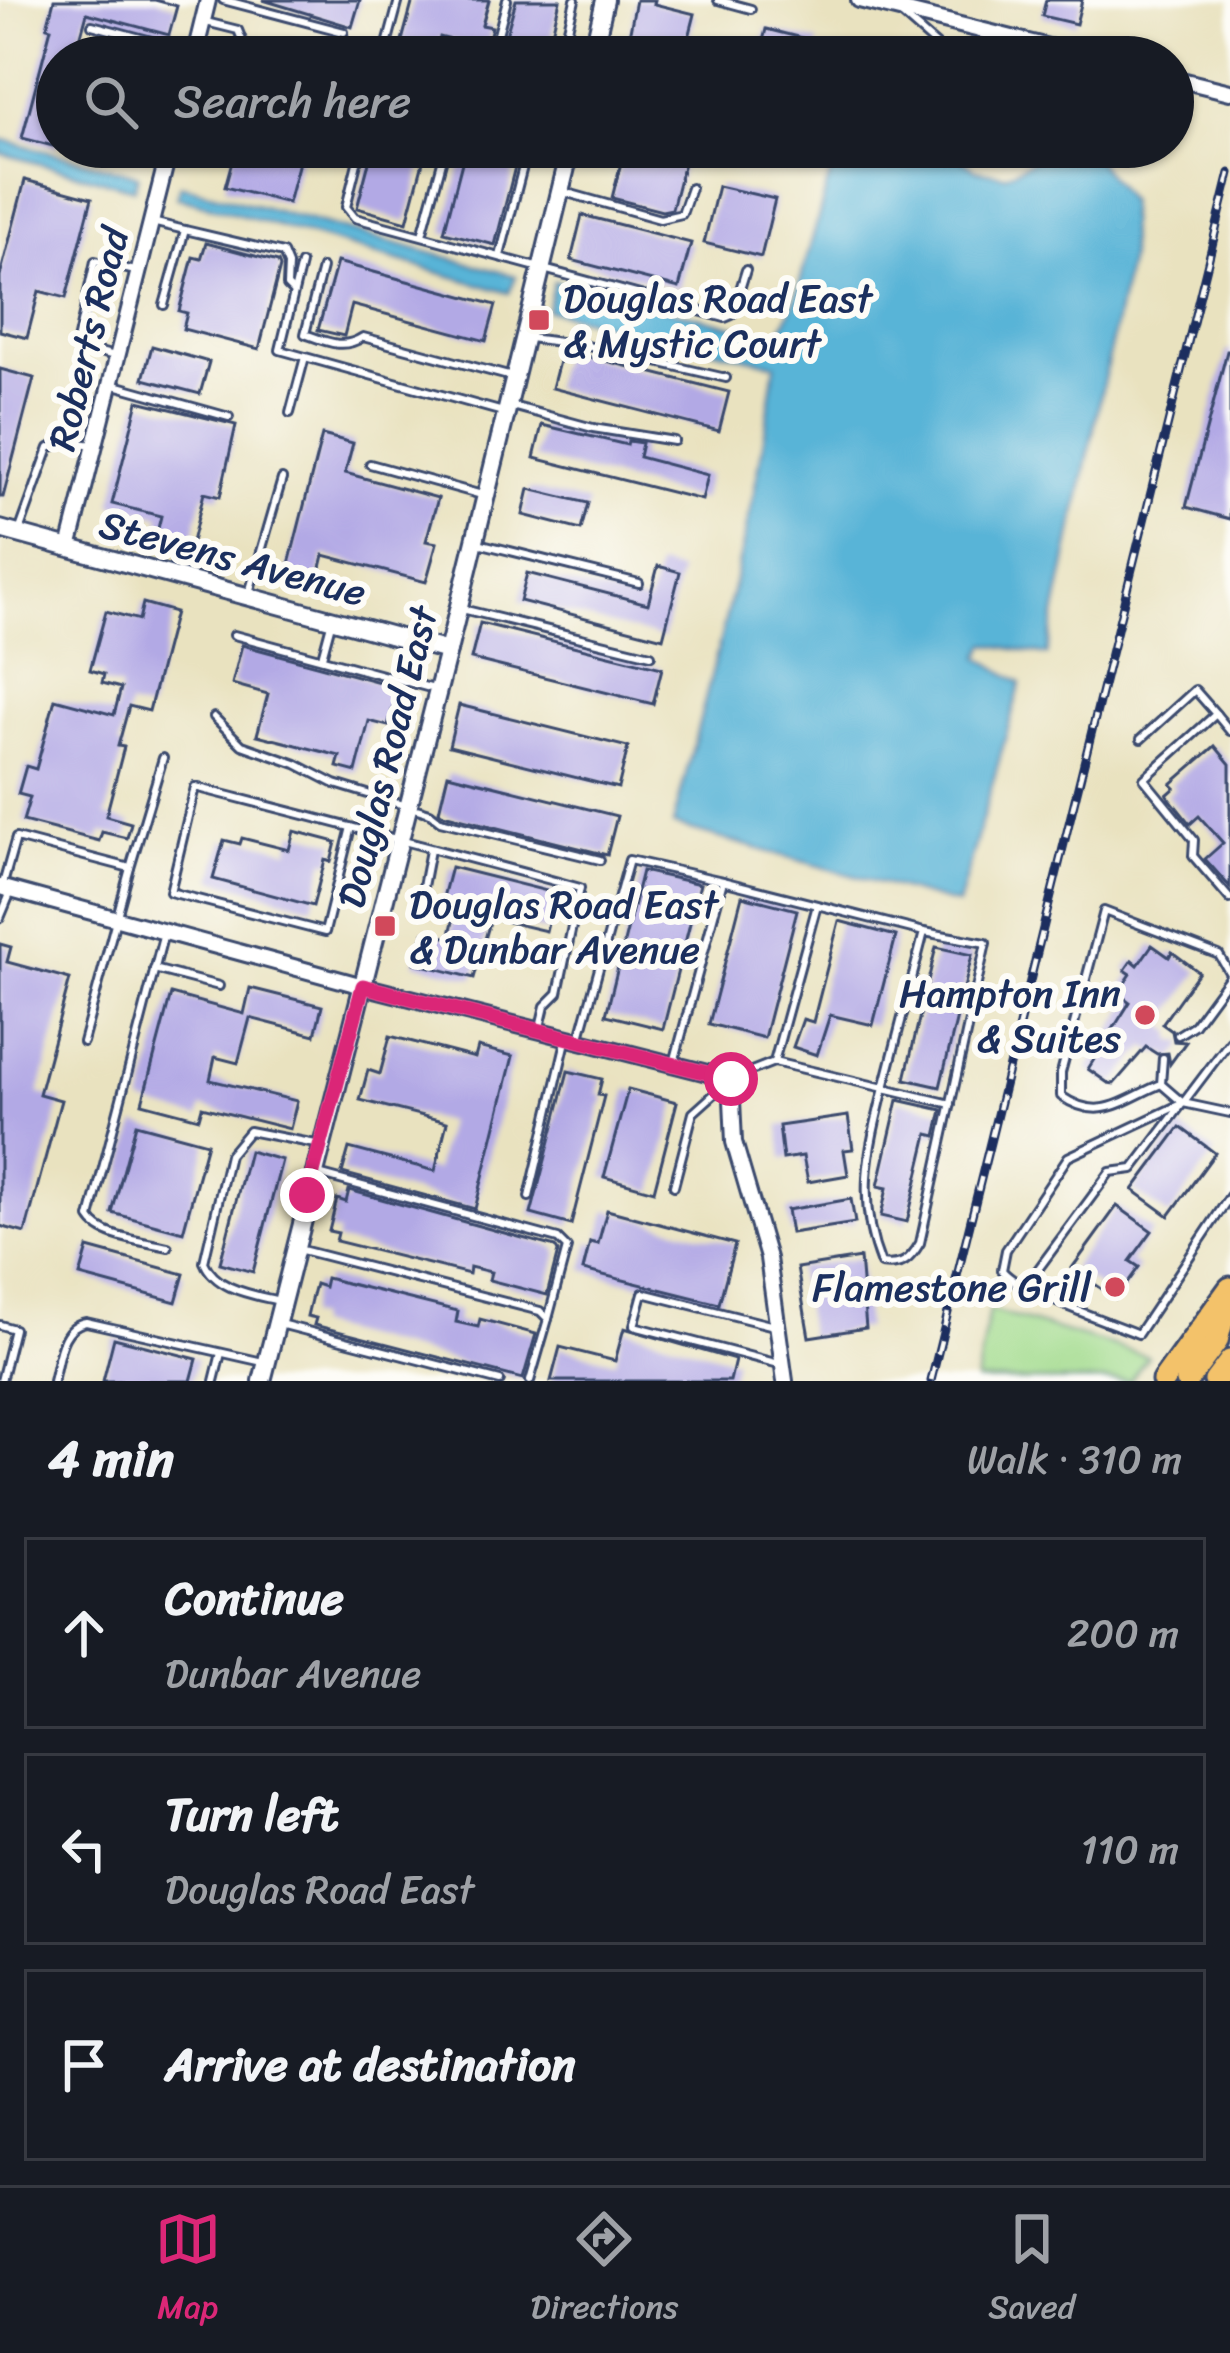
<!DOCTYPE html>
<meta charset="utf-8">
<style>
:root{--surface:#171b24;--page:#242831;--text:#f1f3f6;--muted:#9ea1a6;--line:#363941;--accent:#db2777}
body{margin:0;font-family:Sriracha,sans-serif;background:var(--page);color:var(--text)}
.stop{position:absolute;width:36px;height:36px;margin:-27px;border:9px solid #db2777;border-radius:50%;background:#fff}
.stop.end{background:#db2777;border-color:#fff;box-shadow:0 3px 12px #0008}
.list{margin:0;padding:0;list-style:none}
h2{display:flex;justify-content:space-between;align-items:center;height:156px;margin:0;padding:0 48px;font-size:51px}
h2 small{font-size:39px;font-weight:400;color:var(--muted)}
.list li{display:grid;grid-template-columns:78px 1fr auto;gap:36px;align-items:center;box-sizing:border-box;height:192px;margin:0 24px 24px;padding:0 24px;border:3px solid var(--line);border-radius:0px}
.list b{display:block;font-size:45px;white-space:nowrap}
.list p{margin:0;font-size:39px;white-space:nowrap;color:var(--muted)}
.list em{font-size:39px;font-style:normal;color:var(--muted)}
.icon{flex:none;width:66px;height:66px;fill:none;stroke:currentColor;stroke-width:2;stroke-linecap:round;stroke-linejoin:round}
.map{position:relative;flex:none;width:1230px;height:1381px;overflow:hidden}
.search{position:absolute;background:var(--surface);box-shadow:0 3px 9px #0004;left:36px;right:36px;top:36px;height:132px;display:flex;align-items:center;gap:30px;box-sizing:border-box;padding:0 42px;border-radius:66px;color:var(--muted);font-size:45px}
.sheet{height:804px;background:var(--surface)}
nav{display:flex;justify-content:space-around;align-items:center;box-sizing:border-box;height:168px;border-top:3px solid var(--line);background:var(--surface);font-size:33px;color:var(--muted)}
nav a{display:grid;justify-items:center;gap:6px}
nav .on{color:var(--accent)}
.map>svg:first-child{display:block}
</style>
<div class="map">
<svg width="1230" height="1381" viewBox="0 0 1230 1381">
<rect width="100%" height="100%" fill="#fdfcf7"/>
<filter id="ink" filterUnits="userSpaceOnUse"><feTurbulence type="fractalNoise" baseFrequency=".00833" numOctaves="2"/><feDisplacementMap in="SourceGraphic" scale="24" xChannelSelector="R" yChannelSelector="G"/><feConvolveMatrix kernelMatrix="1 2 1 2 8 2 1 2 1" color-interpolation-filters="sRGB"/></filter>
<filter id="wash" filterUnits="userSpaceOnUse"><feTurbulence type="fractalNoise" baseFrequency=".004" numOctaves="4" result="noise"/><feDisplacementMap in="SourceGraphic" scale="48" xChannelSelector="R" yChannelSelector="G"/><feGaussianBlur stdDeviation="2.7" result="paint"/><feColorMatrix in="noise" values="0 0 0 0 0 0 0 0 0 0 0 0 0 0 0 0 0 1.4 0 .05"/><feComposite in="paint" operator="in"/></filter>
<g filter="url(#wash)">
<rect width="100%" height="100%" fill="#e9e2bf"/>
<path fill="#a2db8d" stroke="#5e8576" stroke-width="3" d="M989,1310L1148,1356L1130,1381H976Z"/>
<g fill="#59b4d7" stroke="#3a729a" stroke-width="3">
<path d="M0,139L138,175L134,189L0,153Z"/>
<path d="M844,147H945L976,170L1005,175L1045,154L1071,152L1095,158L1128,201L1129,258L1047,655L987,644L980,657L1021,683L958,905L673,825C711,673 756,520 775,364L547,310L554,281L778,337L794,304L834,161Z"/>
<path d="M180,185L516,276L509,293L177,197Z"/>
</g>
<g id="blocks">
<g fill="#b2a9e5">
<path d="M54,0H155L177,6L169,35L87,13L75,57H57V147L22,138L51,28L47,27Z"/>
<path d="M263,0H360L352,27Z"/>
<path d="M413,0H489L482,25L492,27L486,49L440,37L435,57L400,48Z"/>
<path d="M516,0H560L546,57H511L501,53Z"/>
<path d="M636,0H655L654,4L695,14L684,57H625Z"/>
<path d="M1046,0H1082L1076,24L1042,16Z"/>
<path d="M766,29L818,42L814,57H759Z"/>
<path d="M236,147H303L288,203L225,187Z"/>
<path d="M373,147H427L407,222L357,208Z"/>
<path d="M466,147H520L495,245L444,232Z"/>
<path d="M625,147H688L672,209L662,211L612,198Z"/>
<path d="M25,180L92,198L66,298L39,291L27,338L0,331V276Z"/>
<path d="M718,186L775,199L761,257L704,243Z"/>
<path d="M582,215L691,243L679,288L571,260Z"/>
<path d="M206,243L278,262L280,267L259,349L183,329L187,313L179,311L193,257L201,259Z"/>
<path d="M337,262L496,305L486,341L352,305L344,336L318,330Z"/>
<path d="M152,346L209,362L200,394L143,379Z"/>
<path d="M562,350L729,392L719,431L552,388Z"/>
<path d="M1227,351H1230V519L1186,507Z"/>
<path d="M0,369L34,378L3,497H0Z"/>
<path d="M138,401L236,425L220,497L204,493L191,546L156,537L161,516L112,504Z"/>
<path d="M542,425L627,445L628,441L642,443L639,457L708,475L702,500L534,458Z"/>
<path d="M322,435L353,443L345,473L438,498L426,541L437,543L426,582L324,555L317,584L286,576Z"/>
<path d="M529,489L588,503L581,530L523,515Z"/>
<path d="M658,566L680,572L663,638L520,601L527,573L648,604Z"/>
<path d="M143,603L175,612L149,711L129,706L118,746L124,747L106,816L131,823L127,838L102,832L99,841L23,821L30,797L18,794L26,766L36,769L55,699L114,715L121,688L102,683L104,674L90,670L106,611L139,620Z"/>
<path d="M480,623L662,668L653,704L471,659Z"/>
<path d="M242,645L398,687L388,726L369,721L356,772L337,767L340,756L257,735L268,694L232,684Z"/>
<path d="M459,705L628,747L618,788L449,746Z"/>
<path d="M1215,746L1230,764V887L1205,859L1223,843L1199,816L1190,824L1167,795L1175,788L1171,784Z"/>
<path d="M448,774L617,816L607,855L443,814L439,811Z"/>
<path d="M294,831L336,842L331,862L325,860L313,906L213,879L224,840L240,844L242,838L289,850Z"/>
<path d="M451,867L555,893L546,931L491,918L474,978L415,963L424,932L449,938L456,909L441,905Z"/>
<path d="M642,871L700,884L663,1029L606,1015Z"/>
<path d="M742,896L797,910L764,1038L709,1024Z"/>
<path d="M839,921L896,936L873,1025L830,1015L817,1055L793,1047L803,1019L813,1022Z"/>
<path d="M0,944L11,947L7,962L70,979L39,1094L61,1100L25,1233L0,1226Z"/>
<path d="M1152,945L1169,957L1172,952L1199,972L1162,1024L1172,1031L1174,1041L1186,1042L1170,1064L1168,1053L1157,1054L1146,1047L1114,1084L1108,1083L1088,1069L1130,1002L1118,993L1131,974L1125,970L1132,960L1138,965Z"/>
<path d="M936,947L972,955L940,1087L905,1079Z"/>
<path d="M250,988L322,1006L315,1035L250,1018L238,1063L215,1057L210,1080L297,1101L290,1129L202,1107L199,1118L142,1103L171,994L244,1014Z"/>
<path d="M390,1036L475,1058L478,1047L513,1056L475,1209L342,1173L349,1148L435,1171L447,1122L360,1100L368,1070L380,1074Z"/>
<path d="M568,1071L602,1079L598,1095L604,1096L571,1225L531,1214Z"/>
<path d="M628,1089L677,1102L654,1191L604,1177Z"/>
<path d="M898,1100L942,1110L936,1136L928,1134L907,1222L881,1216L887,1188L878,1186Z"/>
<path d="M848,1116L853,1149L844,1150L848,1175L808,1182L803,1156L783,1159L779,1126Z"/>
<path d="M136,1124L207,1143L183,1232L112,1213Z"/>
<path d="M1180,1127L1215,1153L1169,1216L1133,1190Z"/>
<path d="M249,1151L282,1160L253,1272L220,1263Z"/>
<path d="M349,1190L555,1247L558,1252L547,1295L489,1280L491,1272L470,1267L469,1274L336,1241L338,1233L329,1231L337,1199L346,1202Z"/>
<path d="M851,1199L855,1223L791,1233L787,1210Z"/>
<path d="M1117,1206L1152,1231L1130,1261L1139,1267L1116,1299L1072,1268Z"/>
<path d="M607,1210L735,1244L719,1304L583,1270L590,1242L598,1244Z"/>
<path d="M88,1248L184,1274L176,1302L80,1276Z"/>
<path d="M860,1258L866,1328L809,1337L797,1268Z"/>
<path d="M326,1278L458,1311L456,1322L478,1327L480,1319L536,1334L523,1379L314,1325L316,1318L307,1316L312,1295L315,1284L324,1287Z"/>
<path d="M624,1328L735,1360L730,1381H551L560,1347L615,1361Z"/>
<path d="M114,1338L197,1359L191,1381H103Z"/>
</g>
</g>
</g>
<g filter="url(#ink)">
<use href="#blocks" fill-opacity="0" stroke="#3a4a6d" stroke-width="3"/>
<g fill="none" stroke-linecap="round" stroke-linejoin="round">
<g stroke="#3a4a6d" stroke-width="12">
<g id="service">
<path d="M223,0L344,32"/>
<path d="M718,0L751,9"/>
<path d="M902,15L950,57"/>
<path d="M206,22L238,30L242,40L237,57"/>
<path d="M92,25L193,52"/>
<path d="M385,52L399,0"/>
<path d="M449,52L468,57"/>
<path d="M492,57L507,0"/>
<path d="M561,57L575,0"/>
<path d="M361,147L346,207L355,218L725,318L732,315L746,270"/>
<path d="M564,192L660,219L682,214L691,188"/>
<path d="M152,222L185,230L164,305"/>
<path d="M185,230L283,253L288,265L287,286L293,292"/>
<path d="M422,235L446,147"/>
<path d="M500,256L528,147"/>
<path d="M301,264L280,350L503,412"/>
<path d="M322,268L305,334C327,342 343,350 363,337L512,377"/>
<path d="M529,338L583,345L726,378"/>
<path d="M115,356L76,346L95,261L139,272"/>
<path d="M111,384L229,417"/>
<path d="M512,406L593,428L674,441"/>
<path d="M290,413L305,357"/>
<path d="M370,464L482,495"/>
<path d="M20,529L49,448L68,441L92,445"/>
<path d="M478,543L639,583"/>
<path d="M249,593L282,479"/>
<path d="M462,609L651,655"/>
<path d="M234,635L434,689"/>
<path d="M322,657L332,620"/>
<path d="M214,717L242,745L296,764L335,784L430,813L440,821L600,860"/>
<path d="M1230,731L1216,714L1144,779L1194,840L1193,856L1230,899"/>
<path d="M1141,739L1195,690L1216,714"/>
<path d="M351,827L325,932L170,892L195,787C324,820 452,853 580,888L558,993L545,1006L540,1027"/>
<path d="M130,868L163,758"/>
<path d="M3,884L16,838L130,868L83,1042"/>
<path d="M421,897L430,850"/>
<path d="M0,918L10,894"/>
<path d="M924,932L986,943L920,1243C910,1260 902,1267 881,1264C856,1201 868,1151 884,1088L951,1104"/>
<path d="M164,933L90,1218C102,1239 145,1241 168,1247"/>
<path d="M154,969L219,986"/>
<path d="M1178,1035L1194,1025L1230,976"/>
<path d="M580,1037L629,860L723,881L726,882L924,932L884,1088L774,1062L817,905"/>
<path d="M1230,1041L1183,1103L1230,1113"/>
<path d="M674,1063L723,881"/>
<path d="M1161,1084L1163,1058"/>
<path d="M1183,1103L1161,1084C1121,1101 1100,1123 1061,1096V1073L1104,911L1219,955L1230,974"/>
<path d="M318,1174L558,1239L567,1248L548,1319"/>
<path d="M674,1186L693,1113L731,1079L774,1062"/>
<path d="M529,1197L566,1041"/>
<path d="M298,1249L540,1311L548,1319L530,1381"/>
<path d="M1030,1289L1036,1272L1110,1172L1133,1169L1183,1103L1068,1157L1006,1250L1002,1270C1017,1291 1109,1322 1138,1334L1230,1196"/>
<path d="M279,1301C251,1294 216,1290 204,1262L229,1155L249,1131L321,1145"/>
<path d="M280,1324L500,1381"/>
<path d="M0,1325L14,1329L1,1381"/>
<path d="M774,1326L643,1293L634,1326L783,1365"/>
<path d="M53,1381C59,1359 60,1326 86,1322L263,1362"/>
<path d="M214,1381L221,1353"/>
</g>
</g>
<g stroke="#3a4a6d" stroke-width="20">
<g id="minor">
<path d="M859,0L1089,57"/>
<path d="M194,57L208,0"/>
<path d="M1173,78L1230,92"/>
<path d="M69,548L170,147"/>
<path d="M0,887L363,986L731,1079L734,1142L768,1258L785,1381"/>
</g>
</g>
<g stroke="#3a4a6d" stroke-width="22">
<g id="tertiary">
<path d="M592,57L605,0"/>
<path d="M0,529L448,651"/>
<path d="M262,1381L448,651L571,147"/>
</g>
</g>
<g stroke="#3a4a6d" stroke-width="27">
<g id="primary">
<path d="M1163,1381L1230,1288"/>
<path d="M1187,1381L1217,1341L1227,1302"/>
<path d="M1215,1381L1230,1361"/>
</g>
</g>
<use href="#service" stroke="#fff" stroke-width="6"/>
<use href="#minor" stroke="#fff" stroke-width="14"/>
<use href="#tertiary" stroke="#fff" stroke-width="16"/>
<use href="#primary" stroke="#f3c26a" stroke-width="21"/>
<g stroke="#1b2f5e" stroke-width="9">
<path id="rail" d="M931,1381L1230,173"/>
</g>
<use href="#rail" stroke="#fdfcf7" stroke-width="4.5" stroke-dasharray="14" stroke-linecap="butt"/>
</g>
</g>
<g fill="none" stroke-linecap="round" stroke-linejoin="round" filter="url(#ink)">
<path stroke="#db2777" stroke-width="15" d="M307,1195L363,986L731,1079"/>
</g>
<g fill="#d1495b" stroke="#fdfcf7" stroke-width="4.5">
<rect x="527" y="308" width="24" height="24" rx="6"/>
<rect x="373" y="914" width="24" height="24" rx="6"/>
<circle cx="1145" cy="1015" r="12"/>
<circle cx="1115" cy="1287" r="12"/>
</g>
<g text-anchor="middle" dominant-baseline="central" stroke-width="12" stroke-linejoin="round" paint-order="stroke">
<g font-size="39" fill="#1b2f5e" stroke="#fdfcf7" text-anchor="start">
<text x="563" y="298">Douglas Road East<tspan x="563" dy="45">&amp; Mystic Court</tspan></text>
<text x="409" y="904">Douglas Road East<tspan x="409" dy="45">&amp; Dunbar Avenue</tspan></text>
<text x="1121" y="993" text-anchor="end">Hampton Inn<tspan x="1121" dy="45">&amp; Suites</tspan></text>
<text x="1091" y="1287" text-anchor="end">Flamestone Grill</text>
</g>
<g font-size="39" fill="#1b2f5e" stroke="#fdfcf7">
<text transform="translate(88 339) rotate(-76)">Roberts Road</text>
<text transform="translate(233 558) rotate(15)">Stevens Avenue</text>
<text transform="translate(387 757) rotate(-76)">Douglas Road East</text>
</g>
</g>
</svg>
<div class="stop" style="left:731px;top:1079px"></div>
<div class="stop end" style="left:307px;top:1195px"></div>
<div class="search"><svg class="icon" aria-label="search" viewBox="0 0 24 24"><circle cx="10" cy="10" r="6"/><path d="M15 15l6 6"/></svg>Search here</div>
</div>
<section class="sheet">
<h2>4 min<small>Walk · 310 m</small></h2>
<ul class="list">
<li><svg class="icon" aria-label="ahead" viewBox="0 0 24 24"><path d="M12 20V5M6 11l6-6 6 6"/></svg><div><b>Continue</b><p>Dunbar Avenue</p></div><em>200 m</em></li>
<li><svg class="icon" aria-label="left" viewBox="0 0 24 24"><path d="M17 20v-9H6M10 6l-5 5 5 5"/></svg><div><b>Turn left</b><p>Douglas Road East</p></div><em>110 m</em></li>
<li><svg class="icon" aria-label="arrive" viewBox="0 0 24 24"><path d="M6 21V4h12l-3 4 3 4H6"/></svg><div><b>Arrive at destination</b></div></li>
</ul>
</section>
<nav>
<a class="on"><svg class="icon" aria-label="map" viewBox="0 0 24 24"><path d="M3 6l6-2 6 2 6-2v14l-6 2-6-2-6 2zM9 4v14M15 6v14"/></svg>Map</a>
<a><svg class="icon" aria-label="directions" viewBox="0 0 24 24"><path d="M12 3l9 9-9 9-9-9zM9 14v-3h6M13 9l2 2-2 2"/></svg>Directions</a>
<a><svg class="icon" aria-label="saved" viewBox="0 0 24 24"><path d="M7 4h10v16l-5-4-5 4z"/></svg>Saved</a>
</nav>
